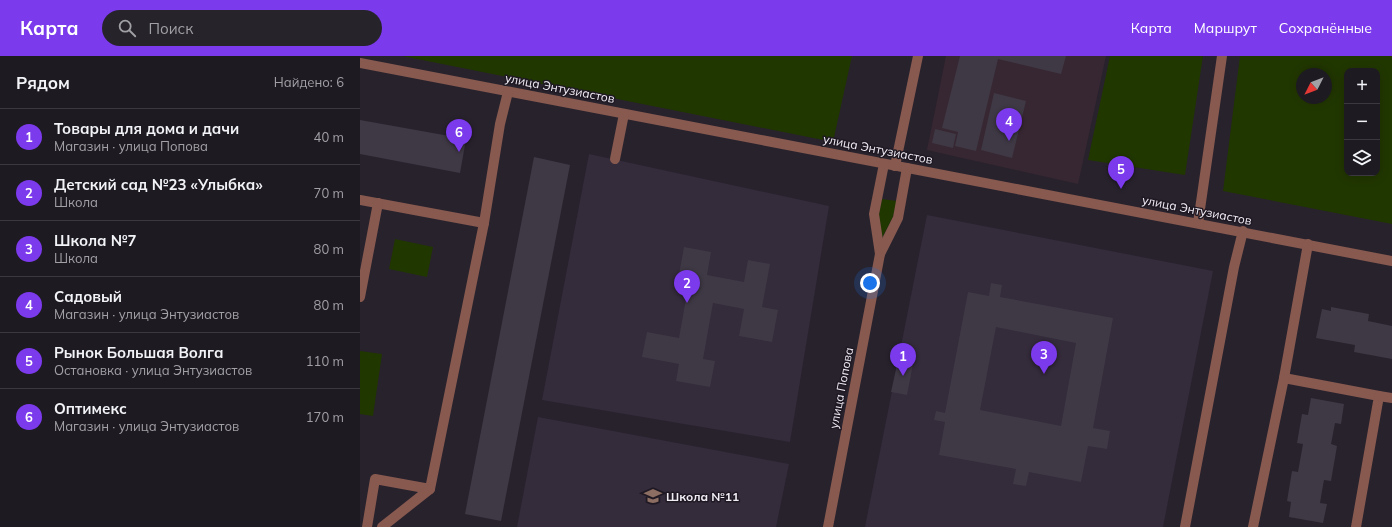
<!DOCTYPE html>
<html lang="ru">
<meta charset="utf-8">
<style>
:root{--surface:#1e1a22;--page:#26232a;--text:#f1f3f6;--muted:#a1a1a5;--line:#3c3840;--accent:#7c3aed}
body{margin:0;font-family:Mulish,sans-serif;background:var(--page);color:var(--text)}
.controls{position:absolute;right:12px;top:12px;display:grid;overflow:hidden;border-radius:8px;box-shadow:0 2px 10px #0003}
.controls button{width:36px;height:36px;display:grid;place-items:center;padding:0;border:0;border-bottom:1px solid var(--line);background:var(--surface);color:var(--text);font:20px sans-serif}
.compass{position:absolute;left:936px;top:12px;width:36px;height:36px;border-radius:50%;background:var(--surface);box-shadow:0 2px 10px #0003;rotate:228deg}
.you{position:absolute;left:510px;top:227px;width:14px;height:14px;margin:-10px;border:3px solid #fff;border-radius:50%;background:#1a73e8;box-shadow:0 0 0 6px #1a73e833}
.badge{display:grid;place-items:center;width:26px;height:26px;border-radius:50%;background:var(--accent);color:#fff;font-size:13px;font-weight:700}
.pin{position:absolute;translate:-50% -33px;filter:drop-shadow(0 1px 2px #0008)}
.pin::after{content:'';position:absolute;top:21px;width:14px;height:12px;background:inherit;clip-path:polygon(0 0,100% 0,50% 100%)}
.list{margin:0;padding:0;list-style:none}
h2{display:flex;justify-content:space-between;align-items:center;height:52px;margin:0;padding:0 16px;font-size:17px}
h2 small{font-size:13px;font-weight:400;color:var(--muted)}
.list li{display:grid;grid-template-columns:26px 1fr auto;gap:12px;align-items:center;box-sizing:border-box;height:56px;padding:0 16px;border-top:1px solid var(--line)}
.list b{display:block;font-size:15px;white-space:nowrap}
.list p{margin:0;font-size:13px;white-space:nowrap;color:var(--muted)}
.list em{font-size:13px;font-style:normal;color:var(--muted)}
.icon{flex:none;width:22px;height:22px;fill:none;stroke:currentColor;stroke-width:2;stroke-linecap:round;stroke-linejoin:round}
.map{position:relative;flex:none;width:1032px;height:471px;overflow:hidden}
header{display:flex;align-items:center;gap:24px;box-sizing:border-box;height:56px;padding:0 20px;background:var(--accent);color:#fff}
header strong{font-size:19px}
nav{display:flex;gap:22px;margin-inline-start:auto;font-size:14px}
.search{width:280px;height:36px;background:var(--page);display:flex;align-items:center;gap:10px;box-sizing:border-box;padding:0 14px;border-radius:22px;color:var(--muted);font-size:15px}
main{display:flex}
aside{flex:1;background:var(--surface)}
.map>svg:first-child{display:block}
</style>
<header>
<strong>Карта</strong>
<div class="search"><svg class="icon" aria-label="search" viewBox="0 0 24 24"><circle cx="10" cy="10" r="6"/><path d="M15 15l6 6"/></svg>Поиск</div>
<nav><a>Карта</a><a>Маршрут</a><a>Сохранённые</a></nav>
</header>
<main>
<aside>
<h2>Рядом<small>Найдено: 6</small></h2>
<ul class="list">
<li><span class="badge">1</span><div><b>Товары для дома и дачи</b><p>Магазин · улица Попова</p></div><em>40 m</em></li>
<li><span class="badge">2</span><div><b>Детский сад №23 «Улыбка»</b><p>Школа</p></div><em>70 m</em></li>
<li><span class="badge">3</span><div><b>Школа №7</b><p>Школа</p></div><em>80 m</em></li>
<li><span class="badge">4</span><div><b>Садовый</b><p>Магазин · улица Энтузиастов</p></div><em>80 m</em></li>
<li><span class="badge">5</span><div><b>Рынок Большая Волга</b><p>Остановка · улица Энтузиастов</p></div><em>110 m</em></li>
<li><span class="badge">6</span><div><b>Оптимекс</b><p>Магазин · улица Энтузиастов</p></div><em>170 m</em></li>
</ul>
</aside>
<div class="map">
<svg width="1032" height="471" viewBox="0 0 1032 471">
<rect width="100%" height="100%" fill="#28222d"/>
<path fill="#372732" d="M586,0H746L718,128L567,94Z"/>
<g fill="#342b3b">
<path d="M229,98L469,150L430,386L182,344Z"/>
<path d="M567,159L853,215L803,471H505Z"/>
<path d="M178,361L429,408L416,471H157Z"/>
</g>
<g fill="#213700" fill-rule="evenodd">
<path d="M42,0H492L473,86Z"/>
<path d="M750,0H843L825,119L728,104Z"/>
<path d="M880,0H1032V168L863,135ZM987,15H1017V117H987ZM942,18H966V42H942Z"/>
<path d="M522,143L537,145L533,161L522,182L519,158Z"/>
<path d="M35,183L73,191L67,221L29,213Z"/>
<path d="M0,295L22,298L13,360L0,358Z"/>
</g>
<g fill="#3f3945" fill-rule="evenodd">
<path d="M600,0H706L701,18L638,3L616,95L595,90L598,76L582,72Z"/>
<path d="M634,37L666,45L652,102L621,94Z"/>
<path d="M0,64L106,83L100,117L0,98Z"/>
<path d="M575,73L596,78L593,92L572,87Z"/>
<path d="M174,101L210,109L141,465L105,458Z"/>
<path d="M324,191L351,196L347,219L384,226L388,204L410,208L402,251L418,254L412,286L379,280L384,253L353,247L343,303L355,305L350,331L316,325L319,308L282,301L287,276L319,282L329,226L318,224Z"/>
<path d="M631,227L642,229L640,241L753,262L733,372L750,375L747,393L728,390L721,426L669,416L666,430L653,428L656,413L579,399L585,366L574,364L576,355L585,357L608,236L629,240ZM636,271L716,287L701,370L620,354Z"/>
<path d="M971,251L1009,258L1008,265L1032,270V303L994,296L995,289L956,282L962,253L971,255Z"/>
<path d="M539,300L554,303L547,339L531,336Z"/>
<path d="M951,342L984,348L981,368L975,367L971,388L977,390L971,425L964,424L962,435L960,447L967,448L963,467L929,461L931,446L927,445L932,415L938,416L943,388L937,387L942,358L948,359Z"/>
</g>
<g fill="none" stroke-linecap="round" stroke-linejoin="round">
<g stroke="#87594f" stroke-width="10">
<path d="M0,7L1032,205"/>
<path d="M255,103L264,58"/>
<path d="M535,110L558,0"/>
<path d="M0,144L124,167"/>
<path d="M838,167L862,0"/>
<path d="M520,198L514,158L524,108"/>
<path d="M0,241L18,147"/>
<path d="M924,322L1019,340L996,471"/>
<path d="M1019,340L1032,342"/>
<path d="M7,471L15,423L70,433L124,167L140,68L148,36"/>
<path d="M22,471L70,433"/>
<path d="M468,471L520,198L538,162L547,112"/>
<path d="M825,471L874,211L883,175"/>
<path d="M893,471L924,322L948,188"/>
</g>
</g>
<defs>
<g id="school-bare" transform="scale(1.38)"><path d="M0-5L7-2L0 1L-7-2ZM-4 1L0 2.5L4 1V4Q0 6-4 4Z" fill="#8d6e63" stroke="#1f1924" stroke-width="2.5" paint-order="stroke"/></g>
</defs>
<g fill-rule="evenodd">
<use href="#school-bare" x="293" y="440"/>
</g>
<g text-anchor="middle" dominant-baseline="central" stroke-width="3" stroke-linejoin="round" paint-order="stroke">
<g font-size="12" fill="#f1edf5" stroke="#1f1924">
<text transform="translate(200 32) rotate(11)">улица Энтузиастов</text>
<text transform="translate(518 93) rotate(11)">улица Энтузиастов</text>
<text transform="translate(837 154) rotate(11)">улица Энтузиастов</text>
<text transform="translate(481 332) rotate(-79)">улица Попова</text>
</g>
<g font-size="12" font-weight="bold" fill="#f1edf5" stroke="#1f1924" text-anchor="start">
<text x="306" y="440">Школа №11</text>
</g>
</g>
</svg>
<div class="controls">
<button>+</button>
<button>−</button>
<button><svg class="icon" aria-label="layers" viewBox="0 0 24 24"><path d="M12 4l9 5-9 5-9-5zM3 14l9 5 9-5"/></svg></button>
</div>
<svg class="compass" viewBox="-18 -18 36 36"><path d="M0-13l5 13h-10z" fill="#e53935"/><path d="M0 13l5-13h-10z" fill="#a1a1a5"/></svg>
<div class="you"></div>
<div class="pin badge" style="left:543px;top:320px">1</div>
<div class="pin badge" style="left:327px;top:247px">2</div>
<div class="pin badge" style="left:684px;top:318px">3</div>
<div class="pin badge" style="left:649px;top:85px">4</div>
<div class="pin badge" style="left:761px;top:133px">5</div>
<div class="pin badge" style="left:99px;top:96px">6</div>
</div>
</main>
